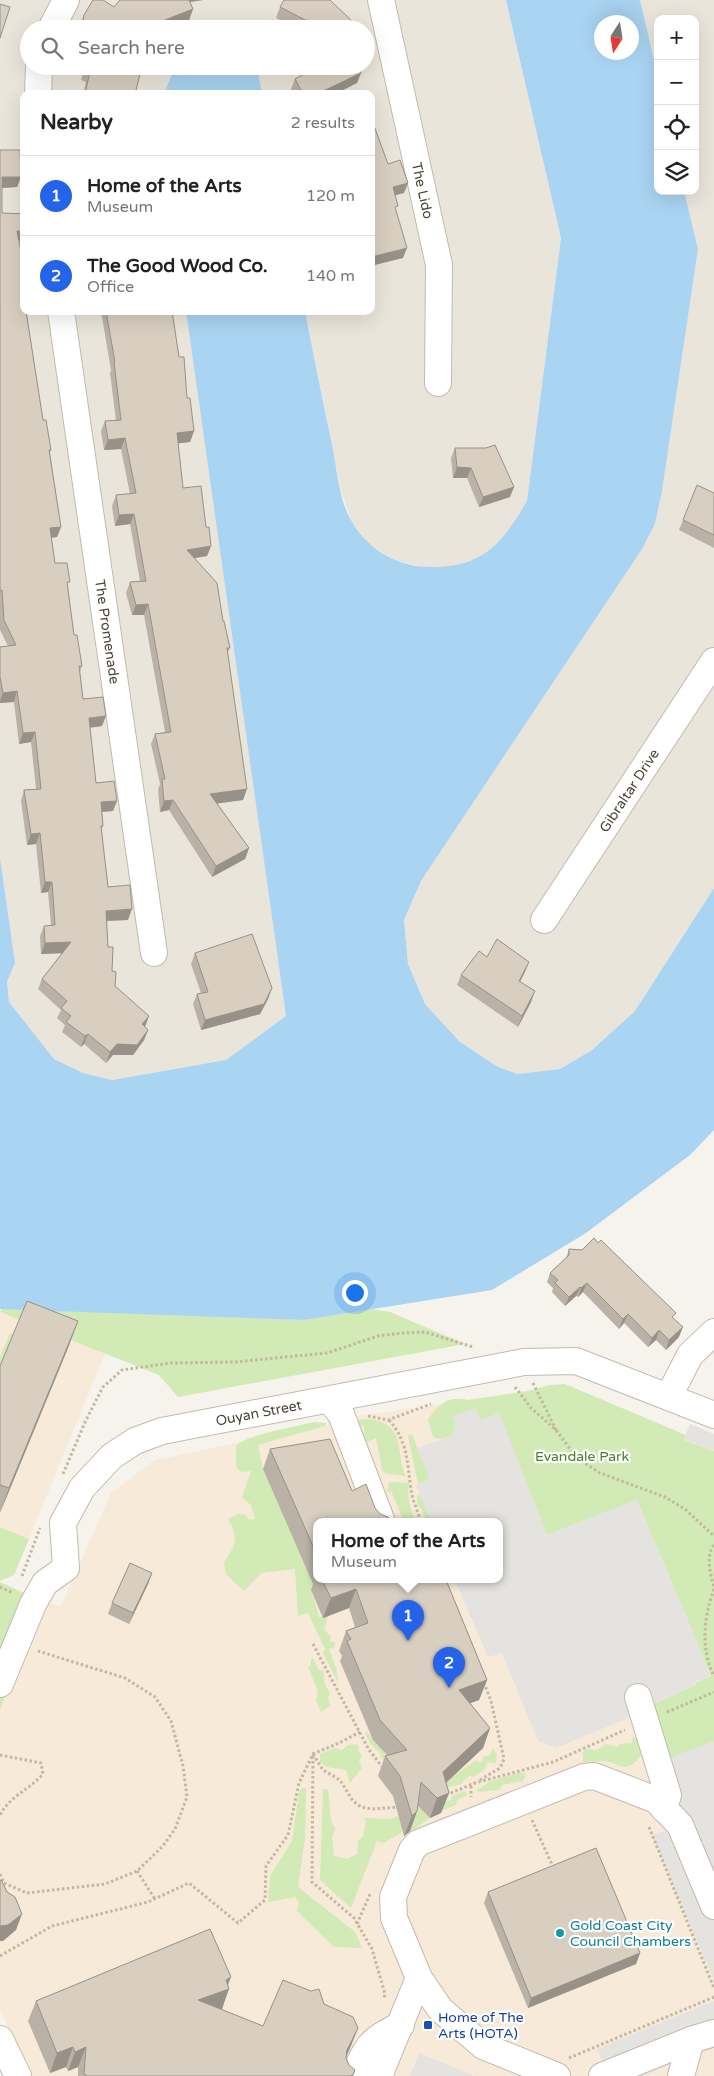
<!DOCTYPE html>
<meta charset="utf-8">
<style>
:root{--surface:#fff;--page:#f6f6f6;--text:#222;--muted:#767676;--line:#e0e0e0;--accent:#2563eb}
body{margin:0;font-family:"Varela Round",sans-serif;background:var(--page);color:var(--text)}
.controls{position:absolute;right:15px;top:15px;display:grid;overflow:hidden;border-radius:10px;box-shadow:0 5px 20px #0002}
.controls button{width:45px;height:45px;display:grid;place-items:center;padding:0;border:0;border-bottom:1px solid var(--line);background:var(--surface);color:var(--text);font:25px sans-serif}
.compass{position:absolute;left:594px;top:15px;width:45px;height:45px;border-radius:50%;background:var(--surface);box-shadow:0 5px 20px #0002;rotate:192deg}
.you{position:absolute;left:354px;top:1292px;width:18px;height:18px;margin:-12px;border:4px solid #fff;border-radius:50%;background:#1a73e8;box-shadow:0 0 0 8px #1a73e833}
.badge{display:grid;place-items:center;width:32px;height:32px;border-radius:50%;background:var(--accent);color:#fff;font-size:16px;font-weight:700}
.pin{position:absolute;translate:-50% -41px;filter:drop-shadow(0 1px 2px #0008)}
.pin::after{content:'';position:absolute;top:26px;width:18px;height:15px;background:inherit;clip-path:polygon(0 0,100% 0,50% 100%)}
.popup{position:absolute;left:313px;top:1518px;width:190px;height:65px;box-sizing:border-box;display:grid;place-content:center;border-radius:10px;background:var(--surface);filter:drop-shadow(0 1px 4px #0005);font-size:16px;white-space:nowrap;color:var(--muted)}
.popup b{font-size:19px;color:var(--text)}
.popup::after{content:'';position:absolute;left:50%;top:100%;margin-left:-10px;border:10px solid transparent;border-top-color:var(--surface)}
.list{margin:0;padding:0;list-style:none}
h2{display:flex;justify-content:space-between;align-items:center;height:65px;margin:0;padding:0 20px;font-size:21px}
h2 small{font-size:16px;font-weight:400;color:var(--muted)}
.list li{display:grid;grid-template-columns:32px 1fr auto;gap:15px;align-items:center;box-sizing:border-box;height:80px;padding:0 20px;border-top:1px solid var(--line)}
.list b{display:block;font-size:19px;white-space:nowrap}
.list p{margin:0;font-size:16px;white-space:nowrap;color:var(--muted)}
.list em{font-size:16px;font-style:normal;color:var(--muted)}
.icon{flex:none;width:28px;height:28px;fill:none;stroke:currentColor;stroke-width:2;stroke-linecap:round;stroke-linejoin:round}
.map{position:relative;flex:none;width:714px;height:2076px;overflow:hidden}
.search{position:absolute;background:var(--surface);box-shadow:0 5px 20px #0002;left:20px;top:20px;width:355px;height:55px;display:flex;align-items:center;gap:12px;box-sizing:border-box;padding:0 18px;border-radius:28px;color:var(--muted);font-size:19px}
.panel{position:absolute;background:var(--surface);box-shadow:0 5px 20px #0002;left:20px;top:90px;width:355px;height:225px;border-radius:10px}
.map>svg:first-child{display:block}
</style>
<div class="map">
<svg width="714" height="2076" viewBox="0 0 714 2076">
<rect width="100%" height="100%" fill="#f6f3ec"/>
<g fill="#eae5da">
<path d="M0,0H506L561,238L527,501L508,533L483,556L455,567H425L393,560L368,543L351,521L341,490L305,311H371V94H262L257,66H366V29H29V66H175L164,94H24V311H186L286,1016L226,1060L112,1080L83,1073L54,1059L9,1002L7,983L15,963L0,858Z"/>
<path d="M640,0H714V888L635,1011L592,1050L560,1069L518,1074L498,1067L459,1041L425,1004L408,964L404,920L421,881L642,549L655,524L662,491L698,249L684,191H695V19H658V77Z"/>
</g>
<g fill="#f7ead8" fill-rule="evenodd">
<path d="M0,1312L105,1353L29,1539L0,1527Z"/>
<path d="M492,1397L714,1873V2076H31L0,2010V1710L42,1601L61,1606L111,1493L153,1461L363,1415ZM317,1522H499V1580H317Z"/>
</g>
<g fill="#d2eab5">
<path d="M2,1308L304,1320L371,1309L390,1312L465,1344L178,1397L159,1375L0,1312Z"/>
<path d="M10,1333L15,1335L0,1370V1357Z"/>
<path d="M565,1384L686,1435L685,1440L714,1451V1873L667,1759L653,1704L696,1685L695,1683L711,1676L637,1500L547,1535L499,1413L481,1421L453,1416L456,1427L452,1436L441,1439L433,1437L428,1420C437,1405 448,1395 467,1400L528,1391L550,1385Z"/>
<path d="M369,1419C407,1424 395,1453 406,1476L383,1473L376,1438L365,1443L364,1426L360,1425L358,1420Z"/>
<path d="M314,1422L326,1423L325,1426L258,1445L263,1469L315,1588L311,1590L319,1616L318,1617L328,1616L324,1630L331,1636L330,1641L335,1643L334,1648L329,1649L336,1668L339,1685L323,1653L325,1649L308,1613L298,1616L295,1569L261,1573L244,1591L226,1574L224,1562C236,1545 239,1538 228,1519L239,1514L246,1515L249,1520L255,1519L251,1505L242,1497L251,1471L241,1472L236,1467V1446C247,1434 296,1427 314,1422Z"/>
<path d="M412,1434L430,1479L418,1484L408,1436Z"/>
<path d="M389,1482L409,1483C407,1497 410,1510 416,1522H404L391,1491L387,1492Z"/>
<path d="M420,1494L431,1522H427L421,1508L417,1506V1496Z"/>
<path d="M0,1527L29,1539L14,1575L0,1581Z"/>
<path d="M0,1582L42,1601L0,1710Z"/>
<path d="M313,1658L319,1670L323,1671L325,1684L330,1694L328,1698L330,1706L321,1712L316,1700L318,1691L308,1667L311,1665V1659Z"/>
<path d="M367,1732L395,1765L388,1764L380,1757L381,1754L370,1743L365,1733Z"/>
<path d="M643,1735L642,1754C626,1776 621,1763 603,1761C597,1761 590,1762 583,1762V1752L587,1749L597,1750L606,1744L618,1747L619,1744L632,1743V1738Z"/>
<path d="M355,1744L359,1746L358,1750L362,1756L359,1761L362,1768L350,1783L346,1770L327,1767L320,1762V1754L335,1748L342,1750L348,1745Z"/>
<path d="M493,1748L497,1755L496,1763L488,1762L484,1770L473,1777L471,1775L463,1781L462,1784L449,1787L441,1793C443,1780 464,1769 475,1761L482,1762L484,1756H489Z"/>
<path d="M521,1772L526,1775L523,1781L502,1785L499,1790L478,1792L477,1790L489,1782Z"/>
<path d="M302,1788H306L305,1838L298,1887L355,1932L362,1948L334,1947L297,1911L299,1903L295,1897L268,1902L270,1876L292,1841L299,1792Z"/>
<path d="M323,1789H328L331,1820L335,1829L332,1837L334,1856L347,1859L357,1854L358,1841L363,1837L366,1822L364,1818L390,1819L398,1816L402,1826L414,1802L430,1818L413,1830L410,1828H403L401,1833L383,1843L377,1841L351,1908L320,1880Z"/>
<path d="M464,1791L468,1795L457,1800L456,1805L441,1811L442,1803L451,1800L452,1796Z"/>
</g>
<g fill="#e5e3e0">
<path d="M475,1408L481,1420L499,1413L547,1535L637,1500L711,1676L695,1682L696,1685L653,1704L667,1759L714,1741V1980L652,1835L667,1830L635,1715L556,1748L538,1741L502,1653L488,1657L455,1580H499V1522H431L416,1485L430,1479L417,1448L452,1436L456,1427L452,1416Z"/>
<path d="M690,1424L714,1434V1451L684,1439Z"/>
<path d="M714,2001V2047L642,2076H609L597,2049Z"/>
<path d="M419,2053L475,2076H410Z"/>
</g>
<g fill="#a9d4f2" fill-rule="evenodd">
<path d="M506,0H640L658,77V191H684L698,249L662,491L655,524L642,549L421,881L404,920L408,964L425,1004L459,1041L498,1067L518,1074L560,1069L592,1050L635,1011L714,888V1130L690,1155L586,1233L492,1290L304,1320L0,1309V858L15,963L7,982L9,1002L54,1059L83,1073L112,1080L226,1060L286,1016L186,311H305C314,357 323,403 333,449C337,471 340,503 352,522C370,552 400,568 435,567C485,566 503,542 527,501L561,238ZM602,22H632V52H602Z"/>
<path d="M175,66H257L262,94H164Z"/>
</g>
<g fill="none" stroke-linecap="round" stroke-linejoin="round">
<g stroke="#c2bbae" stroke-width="28">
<g id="minor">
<path id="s1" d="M381,0L439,265L438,383"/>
<path d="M51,29L66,0"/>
<path d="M38,94L39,66"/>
<path id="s2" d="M61,311L154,953"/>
<path id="s3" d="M544,920L714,661"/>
<path d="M669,1396L690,1355L714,1332"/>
<path d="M329,1400L341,1414L382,1522"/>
<path id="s4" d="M0,1684L33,1604L45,1583L66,1568L63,1523L82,1488L112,1456L135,1441L162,1431L524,1362L576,1361L714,1415"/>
<path d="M638,1697L668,1795L664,1809"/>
<path d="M0,2039L18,2076"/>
<path d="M354,2076C366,2046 371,2039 401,2025"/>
<path d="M379,2076L419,1978"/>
<path d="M557,2076L483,2046L440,2009L419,1978L394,1918L393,1897L412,1850L418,1843L584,1777L594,1776L656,1800L680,1825L714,1906"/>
<path d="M602,2076L691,2040L714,2033"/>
<path d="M681,2076L691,2040"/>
</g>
</g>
<g stroke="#c4b79f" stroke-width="3" stroke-dasharray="2.5 2.5" stroke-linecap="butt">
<path d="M533,1383L556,1430"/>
<path d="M515,1387L531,1408L556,1430L577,1458L600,1473L665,1497L686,1510L714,1536"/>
<path d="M368,1416L388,1420L431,1404"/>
<path d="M389,1420C408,1442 407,1462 411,1489C412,1500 418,1511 421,1522"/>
<path d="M63,1474L86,1420L103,1387L122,1370L171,1363L234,1362L327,1353L378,1336L402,1333L425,1332L473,1347"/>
<path d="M714,1545C705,1556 711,1575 714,1588"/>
<path d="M22,1576L40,1528"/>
<path d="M0,1587L13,1593"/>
<path d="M714,1589C704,1617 700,1648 714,1676"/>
<path d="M313,1644L369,1750L384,1769"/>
<path d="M667,1712L714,1692"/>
<path d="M313,1754L323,1770L340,1780L353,1801L361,1807L372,1809L399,1807"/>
<path d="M0,1755L41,1763L43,1774C29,1790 10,1796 0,1815"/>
<path d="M313,1756L312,1882L354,1918L372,1949L385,1994L384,1998"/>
<path d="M480,1780L500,1768L504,1759L491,1701L484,1683"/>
<path d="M471,1786V1797"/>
<path d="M446,1795L475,1783L553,1762L625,1730"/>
<path d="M532,1820L554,1869"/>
<path d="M649,1827L714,1988"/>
<path d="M137,1871L155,1899"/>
<path d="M0,1874L4,1883L27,1893L105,1884L137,1871L162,1847L175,1829L187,1797L183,1766L171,1721L155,1697L125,1678L38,1651"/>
<path d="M357,1924L370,1894"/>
<path d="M0,1956L52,1926L148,1902L189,1883L238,1923L265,1900L266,1866L288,1835L299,1783L313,1754L339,1743L360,1732"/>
<path d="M569,2058L714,1997"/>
</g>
<use href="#minor" stroke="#fff" stroke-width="26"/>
</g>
<g fill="#bab2a6">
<path d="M120,0H203L190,2L193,9L189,20L167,29H79L84,15L114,7Z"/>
<path d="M280,7L354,23L352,29H297L276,18Z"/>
<path d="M85,66H142L135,94H83L86,82L81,80Z"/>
<path d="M295,66H360L357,83L335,94H293L291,89L295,79L304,74Z"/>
<path d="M0,150L21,177L17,187L2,188V213L24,214V241H19L24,267V277L22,282L43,420L51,450L50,453L61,527L57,537L51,538L55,563L68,588L74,635L82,666L80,672L83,699L102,726L90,728L96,783L113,811L102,812L103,826L101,831L108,887L128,920L107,921L108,947L115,986L148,1030L144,1040L133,1055H113L106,1063L84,1044L81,1047L62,1032L65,1025L57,1018L61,1010L38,989L42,979L62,953L41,954L40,936L44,926L51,925L48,892L41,893L36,844L27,845L21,801L24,790L36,789L31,742L19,744L14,702L0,703V647L8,646L0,630Z"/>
<path d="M101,311H172L179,357L194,431L190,442L178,443L183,488L206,527L211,546L207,556L195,558L223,621L230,648L227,654L243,800L217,803L249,848L245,859L212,877L169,810L160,812L158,790L160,784L151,744L155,734L165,732L144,615H132L126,593L130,582L140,581L130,524L115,526L112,506L116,495L130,494L121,449L104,450L101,431L105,421L116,420L110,373L111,370Z"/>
<path d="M455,448L510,497L479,507L467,478H453L451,458Z"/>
<path d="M714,493V548L679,530L683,520Z"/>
<path d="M195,953L272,988L268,999L260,1014L201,1030L193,1004L197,994L201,993L191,964Z"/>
<path d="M487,957L525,972L520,982L531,1002L518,1027L457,985L461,975Z"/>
<path d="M569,1249L674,1319L679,1337L666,1350L656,1340L648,1347L624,1323L619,1329L583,1292L578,1297L576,1296L565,1306L552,1292L553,1288L547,1282L550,1273L566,1258Z"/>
<path d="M78,1321L68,1348L0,1513V1366Z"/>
<path d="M270,1449L317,1522V1580H446L487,1680L479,1700L470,1703L490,1728L483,1748L446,1783L449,1793L441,1813L430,1818L418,1806L417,1811L410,1831L404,1836L393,1796L378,1776L385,1756L387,1755L373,1740L340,1661L342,1656L339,1651L346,1631L355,1627L349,1608L323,1618L311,1590L313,1584L263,1469Z"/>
<path d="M152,1573L148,1584L129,1624L108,1614L112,1603Z"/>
<path d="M488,1892L640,1953L636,1964L528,2008L484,1903Z"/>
<path d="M228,1985L222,2009H221L263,2026L324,2004L358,2028L346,2058L349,2065L355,2070L353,2076H78V2067L68,2071L66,2067L50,2073L28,2021L36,2001Z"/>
</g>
<g fill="#979187">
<path d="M182,0H203L182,3Z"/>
<path d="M193,9L189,20L166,29L160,22Z"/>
<path d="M354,23L352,29H347Z"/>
<path d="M361,73L357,83L335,94H317Z"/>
<path d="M2,177H21L17,187L0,188Z"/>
<path d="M408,183L404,193L389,197L393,187Z"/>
<path d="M17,231H24V241H13Z"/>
<path d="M407,248L403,258L371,266V257Z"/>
<path d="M21,274H24V277L21,284Z"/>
<path d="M194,431L190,442L173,444L177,433Z"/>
<path d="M125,438L121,449L104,450L108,440Z"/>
<path d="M457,467L471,468L467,478H453Z"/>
<path d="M514,487L510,497L479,507L483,497Z"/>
<path d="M134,514L130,524L115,526L119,515Z"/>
<path d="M61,527L57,537L46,538L50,528Z"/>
<path d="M211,546L207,556L183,560L187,550Z"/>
<path d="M148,604L144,615H132L136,605Z"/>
<path d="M17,691L14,702L0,703V701L3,693Z"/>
<path d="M106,716L102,726L85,728L89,718Z"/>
<path d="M35,732L31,742L19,744L23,733Z"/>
<path d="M247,789L243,800L207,805L210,794Z"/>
<path d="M173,800L169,810L160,812L164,801Z"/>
<path d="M117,801L113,811L98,812L101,802Z"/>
<path d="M40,833L36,844L27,845L31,834Z"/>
<path d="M249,848L245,859L212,877L216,866Z"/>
<path d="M45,882H52L48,892L41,893Z"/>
<path d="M132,909L128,920L102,921L106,911Z"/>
<path d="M71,942L67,953L41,954L45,943Z"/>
<path d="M529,962L525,972L515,991L519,981Z"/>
<path d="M272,988L268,999L260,1014L201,1030L205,1020Z"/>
<path d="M535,991L531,1002L518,1027L522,1016Z"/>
<path d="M149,1016L145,1027L142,1024Z"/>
<path d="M148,1030L144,1040L133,1055H113L106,1063L110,1052L117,1044Z"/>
<path d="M88,1034L84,1044L81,1047L85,1036Z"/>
<path d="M587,1283L583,1292L578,1297L581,1288Z"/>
<path d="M580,1287L576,1296L565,1306L569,1297Z"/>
<path d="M628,1314L624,1323L619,1329L623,1319Z"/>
<path d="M78,1321L68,1348L0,1513L9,1488Z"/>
<path d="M683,1327L679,1337L666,1350L669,1340Z"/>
<path d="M659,1330L656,1340L648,1347L652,1338Z"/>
<path d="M152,1573L148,1584L129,1624L133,1613Z"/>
<path d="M356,1589L349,1608L323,1618L331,1598Z"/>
<path d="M487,1680L479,1700L452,1710L459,1690Z"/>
<path d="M490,1728L483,1748L436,1792L443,1772Z"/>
<path d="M449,1793L441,1813L430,1818L437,1798Z"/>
<path d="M417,1811L410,1831L404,1836L412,1816Z"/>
<path d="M22,1914L16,1930L3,1941H0V1926Z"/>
<path d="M640,1953L636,1964L528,2008L531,1998Z"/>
<path d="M231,1977L226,1990L229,1989L222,2009L191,2020L198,2000L226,1980Z"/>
<path d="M358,2028L350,2048L340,2070L347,2050Z"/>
<path d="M73,2047L66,2067L50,2073L57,2053Z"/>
<path d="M86,2047L78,2067L68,2071L75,2052Z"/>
</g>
<g fill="#d8cfc1" stroke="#979187">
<path d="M93,0H103L114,7L120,0H189L193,9L160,22L167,29H81L84,15Z"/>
<path d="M284,0H330L354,23L347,29H306L311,23L280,7Z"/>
<path d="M0,4L10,7L0,38Z"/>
<path d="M86,66H142L135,94H85L90,71L85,70Z"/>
<path d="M311,66H358L361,73L317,94H303L295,79L313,69Z"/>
<path d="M373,123L388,164L400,160L408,183L393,187L398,206L395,207L407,248L371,257V124Z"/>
<path d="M0,150H20L21,177H2V213L24,214V231H17L24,267V274H21L24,294V311H26L43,420H46L51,450H49L61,527L50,528L55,563H67L70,582H67L74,635H77L82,666H79L83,699L103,697L106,716L89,718L96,783L114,781L117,801L101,802L103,826H101L108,887L130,885L132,909L106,911L108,947H113L112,971L116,972L115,986L149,1016L142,1024L148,1030L137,1045L117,1044L110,1052L88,1034L85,1036L66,1022L71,1016L61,1008L67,1001L42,979L71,942L45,943L44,926L55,925L52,882H45L40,833L31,834L24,790L41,789L35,732L23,733L17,691L3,693L0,677V647L16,645L4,620L2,590L0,591Z"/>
<path d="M106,311H172L179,357H184L187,398H190L194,431L177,433L183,488L201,486L206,527H209L211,546L187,550L217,583L223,621H224L230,648H227L247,789L210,794L249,848L216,866L173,800L164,801L162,779H165L155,734L171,732L148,604L136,605L130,582L146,581L134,514L119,515L116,495L136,493L125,438L108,440L105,421L121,420L114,362H115Z"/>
<path d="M495,445L514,487L483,497L471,468L457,467L455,448H486Z"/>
<path d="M697,485L714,493V535L683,520Z"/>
<path d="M252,934L272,988L264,1004L205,1020L197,994L208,992L195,953Z"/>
<path d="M497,939L529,962L519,981L535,991L522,1016L461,975L479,951L487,957Z"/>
<path d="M594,1238L598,1243L601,1240L676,1313L672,1317L683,1327L669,1340L659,1330L652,1338L628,1314L623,1319L587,1283L581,1288L580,1287L569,1297L555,1283L558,1280L550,1273L569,1255V1249L582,1250Z"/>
<path d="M27,1301L78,1321L9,1488L0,1485V1366Z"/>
<path d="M330,1439L352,1491L366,1484L375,1508L380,1514L388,1517L391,1522H317V1555L270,1449Z"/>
<path d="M130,1563L152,1573L133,1613L112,1603Z"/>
<path d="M322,1580H446L487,1680L459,1690L490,1728L443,1772L449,1793L437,1798L421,1782L417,1811L412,1816L400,1776L385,1756L407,1750L380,1720L347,1641L351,1639L346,1631L368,1623L356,1589L331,1598Z"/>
<path d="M596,1848L640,1953L531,1998L488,1892Z"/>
<path d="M0,1880L2,1881L7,1892L15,1897L22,1914L8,1925L0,1926Z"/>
<path d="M210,1929L231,1977L226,1980L229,1989L198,2000L263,2026L283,1980L311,1991L319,1989L324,2004L353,2017L358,2028L347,2050L346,2058L349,2065L355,2070L353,2075L350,2076H88L84,2074L86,2047L75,2052L73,2047L57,2053L36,2001Z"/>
</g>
<circle fill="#0f9aa8" stroke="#fff" stroke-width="2" cx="560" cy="1933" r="5"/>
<rect fill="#1a4fb4" stroke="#fff" stroke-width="2" x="423" y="2020" width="10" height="10" rx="2.5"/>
<g text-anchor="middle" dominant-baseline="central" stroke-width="4.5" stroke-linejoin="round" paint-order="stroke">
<g font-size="14" fill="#4b4439" stroke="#fff">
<text stroke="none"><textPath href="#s1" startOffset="195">The Lido</textPath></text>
<text stroke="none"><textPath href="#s2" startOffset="324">The Promenade</textPath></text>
<text stroke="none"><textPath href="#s3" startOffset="155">Gibraltar Drive</textPath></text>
<text stroke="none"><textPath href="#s4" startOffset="420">Ouyan Street</textPath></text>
</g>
<g font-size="14" fill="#4a7f2a" stroke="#fff">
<text x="582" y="1456">Evandale Park</text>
</g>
<g font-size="14" fill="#0d838f" stroke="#fff" text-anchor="start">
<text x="570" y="1925">Gold Coast City<tspan x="570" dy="16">Council Chambers</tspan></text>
</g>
<g font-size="14" fill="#164399" stroke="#fff" text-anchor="start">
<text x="438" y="2017">Home of The<tspan x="438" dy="16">Arts (HOTA)</tspan></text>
</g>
</g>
</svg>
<div class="controls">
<button>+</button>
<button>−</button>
<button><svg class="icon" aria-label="locate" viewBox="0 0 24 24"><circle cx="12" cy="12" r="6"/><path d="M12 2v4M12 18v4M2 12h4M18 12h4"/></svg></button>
<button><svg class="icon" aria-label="layers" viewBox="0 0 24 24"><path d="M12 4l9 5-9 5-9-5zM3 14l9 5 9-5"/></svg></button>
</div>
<svg class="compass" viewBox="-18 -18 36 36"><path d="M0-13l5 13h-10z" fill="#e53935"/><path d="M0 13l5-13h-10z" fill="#767676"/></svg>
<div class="you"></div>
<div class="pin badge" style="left:408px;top:1641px">1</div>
<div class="popup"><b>Home of the Arts</b>Museum</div>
<div class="pin badge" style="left:449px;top:1688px">2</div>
<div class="search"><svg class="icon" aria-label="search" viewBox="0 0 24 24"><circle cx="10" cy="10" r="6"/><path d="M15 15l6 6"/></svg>Search here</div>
<section class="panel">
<h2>Nearby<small>2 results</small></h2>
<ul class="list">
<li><span class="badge">1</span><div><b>Home of the Arts</b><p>Museum</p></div><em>120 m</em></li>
<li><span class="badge">2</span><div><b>The Good Wood Co.</b><p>Office</p></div><em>140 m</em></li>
</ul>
</section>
</div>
